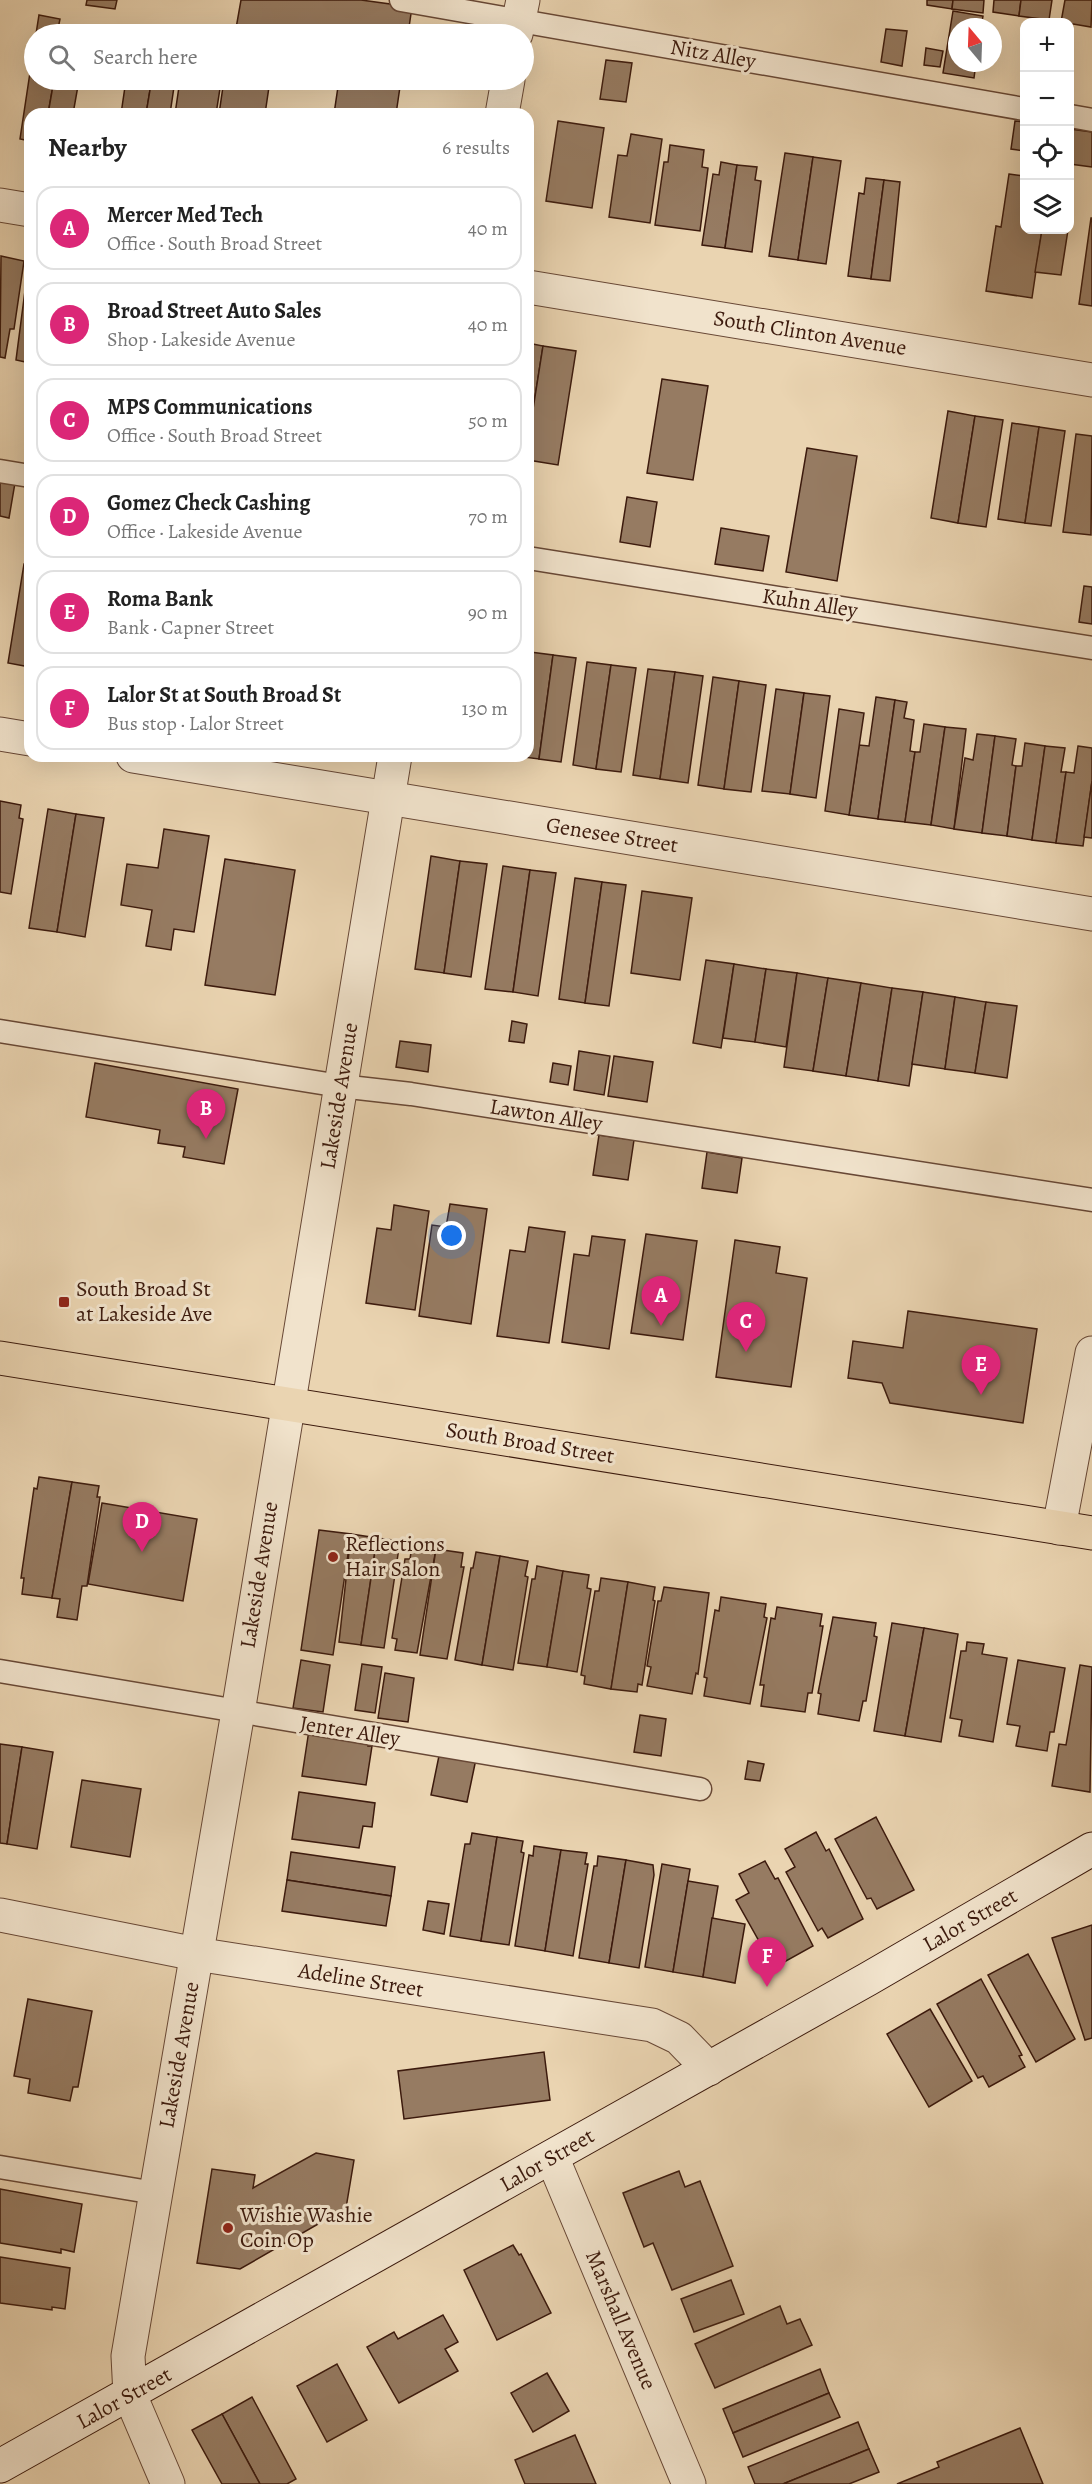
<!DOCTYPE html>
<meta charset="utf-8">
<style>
:root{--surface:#fff;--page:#f2f2f2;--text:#222;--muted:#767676;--line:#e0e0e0;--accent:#db2777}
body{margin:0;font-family:Alegreya,serif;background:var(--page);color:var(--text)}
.controls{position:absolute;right:18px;top:18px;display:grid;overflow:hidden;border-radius:12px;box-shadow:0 6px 24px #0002}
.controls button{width:54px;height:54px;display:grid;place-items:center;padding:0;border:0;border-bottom:2px solid var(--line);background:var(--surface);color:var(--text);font:30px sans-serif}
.compass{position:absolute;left:948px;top:18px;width:54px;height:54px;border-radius:50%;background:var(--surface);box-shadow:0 6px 24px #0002;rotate:341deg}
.you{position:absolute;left:452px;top:1236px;width:21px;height:21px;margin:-15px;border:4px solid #fff;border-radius:50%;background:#1a73e8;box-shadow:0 0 0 9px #1a73e833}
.badge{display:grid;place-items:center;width:39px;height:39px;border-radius:50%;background:var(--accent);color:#fff;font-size:20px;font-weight:700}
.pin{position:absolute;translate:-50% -50px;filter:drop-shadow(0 2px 3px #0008)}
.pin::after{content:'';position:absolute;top:32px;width:21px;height:18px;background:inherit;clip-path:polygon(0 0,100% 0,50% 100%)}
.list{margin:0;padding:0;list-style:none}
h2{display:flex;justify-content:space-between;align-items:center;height:78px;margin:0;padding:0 24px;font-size:26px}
h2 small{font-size:20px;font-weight:400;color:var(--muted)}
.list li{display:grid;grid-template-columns:39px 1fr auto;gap:18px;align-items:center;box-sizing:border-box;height:84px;margin:0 12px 12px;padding:0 12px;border:2px solid var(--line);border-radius:18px}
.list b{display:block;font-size:22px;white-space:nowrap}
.list p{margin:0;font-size:20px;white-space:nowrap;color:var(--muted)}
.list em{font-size:20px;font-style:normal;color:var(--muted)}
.icon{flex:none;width:33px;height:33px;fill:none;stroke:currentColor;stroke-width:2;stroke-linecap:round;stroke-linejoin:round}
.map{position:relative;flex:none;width:1092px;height:2484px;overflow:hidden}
.search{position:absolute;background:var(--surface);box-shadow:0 6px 24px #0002;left:24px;top:24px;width:510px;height:66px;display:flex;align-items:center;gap:15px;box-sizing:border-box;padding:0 21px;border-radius:33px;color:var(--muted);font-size:22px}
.panel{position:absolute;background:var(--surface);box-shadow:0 6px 24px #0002;left:24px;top:108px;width:510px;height:654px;border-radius:18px}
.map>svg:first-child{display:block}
</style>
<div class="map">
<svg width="1092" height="2484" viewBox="0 0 1092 2484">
<rect width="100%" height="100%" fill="#ead4b1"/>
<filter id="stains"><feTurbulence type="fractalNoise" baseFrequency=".00333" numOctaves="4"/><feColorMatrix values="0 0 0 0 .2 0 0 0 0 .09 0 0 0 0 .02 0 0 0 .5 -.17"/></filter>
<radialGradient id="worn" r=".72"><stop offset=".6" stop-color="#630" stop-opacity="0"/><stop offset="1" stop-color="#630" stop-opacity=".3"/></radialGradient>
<g fill="#967b62" stroke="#3c1a0d" stroke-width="1.5">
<path d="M87,0H117L115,9L86,5Z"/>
<path d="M241,0H361L412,7L408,34H235Z"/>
<path d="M927,0H953L952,9L927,5Z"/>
<path d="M953,0H984L983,13L952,9Z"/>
<path d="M994,0H1021L1019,16L993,12Z"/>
<path d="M1021,0H1052L1049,20L1019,16Z"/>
<path d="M1065,0H1092L1091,27L1061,22Z"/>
<path d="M953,11L983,16L981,27H957V63H976L974,78L943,73Z"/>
<path d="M39,15L60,19L57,34H36Z"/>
<path d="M886,29L907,31L902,66L881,62Z"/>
<path d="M69,30L86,32V34H68Z"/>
<path d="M34,46V80H54L48,114H30V141L20,139Z"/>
<path d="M926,48L943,51L940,67L924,65Z"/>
<path d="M606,60L632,63L626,102L600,99Z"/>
<path d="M54,80H79L73,114H48Z"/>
<path d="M126,80H147L146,83L151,84L146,114H121Z"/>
<path d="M156,80H175L170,114H146L151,84L155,85Z"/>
<path d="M180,80L221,82L216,114H175Z"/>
<path d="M224,80H270L265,114H219Z"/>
<path d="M339,80H401L396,114H334Z"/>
<path d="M558,121L604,128L592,208L546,201Z"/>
<path d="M1015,121L1024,122V151L1011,149Z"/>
<path d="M1070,129L1092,132V167L1070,164Z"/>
<path d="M631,134L662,139L650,223L609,217L618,155L627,156Z"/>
<path d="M670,145L704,150L702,167L708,168L700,231L655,225L664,162H668Z"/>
<path d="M785,153L813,157L798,260L769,256Z"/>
<path d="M813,157L841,161L826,264L798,260Z"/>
<path d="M721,162L737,165L725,248L702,245L713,174L719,175Z"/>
<path d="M737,165L757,167L755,180L761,181L752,252L725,248Z"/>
<path d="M1009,174L1024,176V230H1042L1032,298L986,291L996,226L1001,227Z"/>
<path d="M866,178L884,180L871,279L848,276L859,193L864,194Z"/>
<path d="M884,180L900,182L890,281L871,279Z"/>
<path d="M1091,218H1092V306L1079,304Z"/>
<path d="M1042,230H1068L1061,275L1035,272Z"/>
<path d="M1,256L24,261L14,329H10L5,358L0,357Z"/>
<path d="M29,260H30V363L16,360Z"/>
<path d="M528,343L543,346L528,441Z"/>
<path d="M543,346L576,351L558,465L528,460V441Z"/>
<path d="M662,379L708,386L693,480L647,473Z"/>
<path d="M948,411L975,416L958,523L931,518Z"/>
<path d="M975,416L1003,420L986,527L958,523Z"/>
<path d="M1012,423L1039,427L1025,523L998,519Z"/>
<path d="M1039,427L1065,431L1051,526L1025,523Z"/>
<path d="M1076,434L1092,436L1091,535L1063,532Z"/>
<path d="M807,448L857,456L837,581L786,572Z"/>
<path d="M0,481L15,483L9,518L0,516Z"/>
<path d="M627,497L657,502L650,547L620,542Z"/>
<path d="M721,528L769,536L763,571L715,564Z"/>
<path d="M29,550H30V667L8,663L24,564H27Z"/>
<path d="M1084,586L1092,587V624L1079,622Z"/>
<path d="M530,652L553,655L539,759L516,756H528Z"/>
<path d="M553,655L576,658L561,762L539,759Z"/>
<path d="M587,662L611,665L596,769L573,765Z"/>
<path d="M611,665L636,668L621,772L596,769Z"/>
<path d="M648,669L675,672L660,779L633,775Z"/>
<path d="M675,672L703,676L688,783L660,779Z"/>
<path d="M713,677L739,681L724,789L698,785Z"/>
<path d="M739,681L766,685L751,792L724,789Z"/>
<path d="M776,689L804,693L790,794L762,791Z"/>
<path d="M804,693L830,696L816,798L790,794Z"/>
<path d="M876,697L895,700L878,819L849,815L859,745L869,746Z"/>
<path d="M895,700L907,702L904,718L914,720L910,751L915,752L905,822L878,819Z"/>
<path d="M839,709L864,713L849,815L825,811Z"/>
<path d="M924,724L945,727L931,825L905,822L915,752H920Z"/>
<path d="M945,727L966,729L954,829L931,825Z"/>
<path d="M977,734L995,736L982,833L954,829L965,758L973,760Z"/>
<path d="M995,736L1016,739L1012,765L1016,766L1007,836L982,833Z"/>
<path d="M1025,743L1045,746L1032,840L1007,836L1016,766H1022Z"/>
<path d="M1045,746L1065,748L1061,772H1066L1056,843L1032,840Z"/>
<path d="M1078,746L1092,748V781L1083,846L1056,843L1066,772L1074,773Z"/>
<path d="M1092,781V838L1084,837Z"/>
<path d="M0,801L21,805L19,818L23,819L11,894L0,892Z"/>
<path d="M48,809L76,814L57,932L29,928Z"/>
<path d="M76,814L104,818L85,937L57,932Z"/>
<path d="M164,829L209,836L194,932L174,929L171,950L146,946L152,910L121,905L127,864L158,868Z"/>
<path d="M431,856L460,861L444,973L415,969Z"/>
<path d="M225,859L295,870L275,995L205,985Z"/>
<path d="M460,861L487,864L471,977L444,973Z"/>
<path d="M503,866L530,870L513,992L485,989Z"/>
<path d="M530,870L556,873L538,996L513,992Z"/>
<path d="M575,878L602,882L585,1003L559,999Z"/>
<path d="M602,882L626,885L609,1006L585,1003Z"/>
<path d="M642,891L692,898L680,980L631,973Z"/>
<path d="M706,960L734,964L721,1048L693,1043Z"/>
<path d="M734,964L766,969L755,1042L723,1038Z"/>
<path d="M766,969L797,973L786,1047L755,1042Z"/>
<path d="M797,973L828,978L813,1071L784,1067Z"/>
<path d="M828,978L861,983L846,1076L813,1071Z"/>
<path d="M861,983L892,988L878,1081L846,1076Z"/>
<path d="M892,988L923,992L909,1086L878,1081Z"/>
<path d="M923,992L955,997L945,1069L912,1064Z"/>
<path d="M955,997L986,1002L975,1073L945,1069Z"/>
<path d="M986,1002L1017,1006L1007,1078L975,1073Z"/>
<path d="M512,1021L527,1024L524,1043L509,1041Z"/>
<path d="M400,1041L431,1045L428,1072L396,1067Z"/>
<path d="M579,1051L610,1056L604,1095L574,1090Z"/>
<path d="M614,1056L653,1062L647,1102L608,1096Z"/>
<path d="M95,1063L238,1089L224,1164L183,1157L185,1147L158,1143L160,1130L86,1117Z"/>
<path d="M553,1063L571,1066L568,1085L550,1082Z"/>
<path d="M599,1135L634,1140L628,1180L593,1175Z"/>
<path d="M707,1152L742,1158L737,1193L702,1188Z"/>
<path d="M450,1204L487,1209L471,1324L419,1316L432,1225L446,1227Z"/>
<path d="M394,1205L429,1211L415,1310L366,1303L377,1228L391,1230Z"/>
<path d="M529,1227L565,1232L549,1343L497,1336L510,1250L525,1252Z"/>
<path d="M646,1234L697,1241L683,1340L631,1333Z"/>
<path d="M592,1236L625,1240L609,1349L562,1342L574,1254L589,1256Z"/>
<path d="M735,1240L780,1247L776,1273L807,1278L791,1387L716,1377Z"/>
<path d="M908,1311L1037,1329L1023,1423L890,1403L882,1383L848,1378L853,1341L903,1348Z"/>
<path d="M39,1477L72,1482L52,1598L22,1594L24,1578H21L34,1488L37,1489Z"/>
<path d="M72,1482L99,1486L97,1497H100L87,1586H82L77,1620L57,1617L60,1599L52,1598Z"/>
<path d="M102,1503L197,1519L183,1601L88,1584Z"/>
<path d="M319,1530L351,1534L333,1655L301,1650Z"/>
<path d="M351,1534L377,1538L361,1645L339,1642Z"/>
<path d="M377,1538L400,1541L384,1648L361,1645Z"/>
<path d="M412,1545L436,1549L417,1653L395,1650L397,1639L392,1638L405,1559H410Z"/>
<path d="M436,1549L463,1553L461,1567H464L447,1659L420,1655Z"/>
<path d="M476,1552L500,1556L482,1665L455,1660L471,1568H473Z"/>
<path d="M500,1556L528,1561L525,1576L528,1577L513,1670L482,1665Z"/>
<path d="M537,1566L563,1571L547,1667L518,1663L532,1579H535Z"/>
<path d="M563,1571L589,1575L587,1588L591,1589L577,1672L547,1667Z"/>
<path d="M601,1578L628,1582L611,1689L584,1684L585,1676L581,1675L595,1591H599Z"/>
<path d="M628,1582L655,1587L653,1600L655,1601L642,1685L638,1684L637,1692L611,1689Z"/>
<path d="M664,1587L709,1593L698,1674L696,1673L692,1694L647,1686L651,1667L647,1666L658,1601H661Z"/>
<path d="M721,1597L766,1604L764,1617L767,1618L750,1704L704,1696L707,1678L704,1677L715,1610L719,1611Z"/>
<path d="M777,1607L822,1614L820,1626H823L812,1693H808L805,1712L761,1706L764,1685H760L771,1618L775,1619Z"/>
<path d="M833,1617L876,1623L874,1636L877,1637L866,1701H863L859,1721L818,1714L821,1694L818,1693Z"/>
<path d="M892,1623L924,1628L905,1736L874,1731Z"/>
<path d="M924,1628L958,1634L941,1742L905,1736Z"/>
<path d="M967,1642L984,1644L982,1654L1007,1658L993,1742L959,1736L962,1720L950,1718L961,1651H966Z"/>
<path d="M301,1660L330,1665L323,1712L293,1708Z"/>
<path d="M1018,1660L1065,1668L1054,1732H1050L1047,1751L1016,1746L1020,1726L1007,1724Z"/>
<path d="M362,1664L382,1667L375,1713L355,1710Z"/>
<path d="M1080,1665L1092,1667L1090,1792L1052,1786L1059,1744L1066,1745Z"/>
<path d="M385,1673L414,1678L408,1722L378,1718Z"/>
<path d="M640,1715L666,1719L661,1756L634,1752Z"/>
<path d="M309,1730L369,1739L368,1746H372L366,1785L302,1776Z"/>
<path d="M0,1744L22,1747L7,1844L0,1843Z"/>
<path d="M22,1747L53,1752L37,1849L7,1844Z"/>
<path d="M440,1751L476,1759L467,1802L431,1795Z"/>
<path d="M748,1761L764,1764L760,1781L745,1779Z"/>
<path d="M82,1780L141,1789L130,1857L71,1847Z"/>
<path d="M299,1792L375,1803L372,1827L363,1826L359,1848L292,1839Z"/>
<path d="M876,1817L914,1890L877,1909L871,1898L867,1899L835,1839Z"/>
<path d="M816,1832L826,1851L829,1849L863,1919L828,1938L822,1928L818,1931L786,1872L795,1867L785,1849Z"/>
<path d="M472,1833L497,1837L481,1941L450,1936L465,1844H470Z"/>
<path d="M497,1837L523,1841L521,1852L524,1853L509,1945L481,1941Z"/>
<path d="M534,1846L561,1850L545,1951L515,1946L529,1855L533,1856Z"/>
<path d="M561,1850L587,1853L585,1864H588L573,1956L545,1951Z"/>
<path d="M291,1852L395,1867L391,1896L287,1880Z"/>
<path d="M598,1856L626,1860L609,1963L579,1958L594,1866H597Z"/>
<path d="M626,1860L653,1865L654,1875L639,1968L609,1963Z"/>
<path d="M765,1861L775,1879L778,1878L813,1946L777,1966L772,1957L769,1959L736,1900L749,1893L739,1874Z"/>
<path d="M662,1864L690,1869L673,1972L645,1967Z"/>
<path d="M287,1880L391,1896L386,1926L282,1911Z"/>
<path d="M688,1881L718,1886L703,1977L673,1972Z"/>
<path d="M428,1901L449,1904L444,1934L423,1930Z"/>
<path d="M712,1918L745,1924L735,1983L703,1977Z"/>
<path d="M1092,1925V2038L1085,2040L1052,1938Z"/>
<path d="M1028,1954L1075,2039L1036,2062L988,1975Z"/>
<path d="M981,1979L1022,2055L1019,2056L1025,2067L989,2087L983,2076L978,2078L937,2004Z"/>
<path d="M28,1999L92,2011L78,2087H73L70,2101L28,2093L30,2079L14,2076Z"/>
<path d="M930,2009L972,2081L929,2107L887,2034Z"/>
<path d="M544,2052L550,2100L404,2119L398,2071Z"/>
<path d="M316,2153L354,2160L346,2208L240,2269L197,2263L212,2169L255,2175L253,2188Z"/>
<path d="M679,2171L685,2187L700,2181L733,2266L672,2290L653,2243L644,2247L623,2193Z"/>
<path d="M0,2189L82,2204L74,2252L61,2249V2253L0,2243Z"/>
<path d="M513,2245L519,2255L521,2254L551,2313L497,2340L464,2270Z"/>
<path d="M0,2257L70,2268L65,2309L52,2307V2310L0,2303Z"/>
<path d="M731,2280L744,2314L694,2332L681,2299Z"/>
<path d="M780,2306L787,2324L800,2319L812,2345L715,2388L695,2344Z"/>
<path d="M443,2315L458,2342L445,2349L458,2371L399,2403L367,2347L394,2332L398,2339Z"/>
<path d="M337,2364L367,2420L327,2442L297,2386Z"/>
<path d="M820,2369L829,2393L733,2433L723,2409Z"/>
<path d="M547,2373L569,2411L533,2432L511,2393Z"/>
<path d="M829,2393L840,2417L743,2457L733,2433Z"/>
<path d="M252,2397L296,2479L287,2484H260L222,2414Z"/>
<path d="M222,2414L260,2484H222L192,2430Z"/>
<path d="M858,2422L869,2449L783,2484H755L748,2467Z"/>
<path d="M1020,2428L1043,2484H897L939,2467L937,2462Z"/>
<path d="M575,2435L596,2484H525L515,2460Z"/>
<path d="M869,2449L879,2472L849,2484H783Z"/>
</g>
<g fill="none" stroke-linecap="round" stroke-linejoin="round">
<g stroke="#684836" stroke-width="25">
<g id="lane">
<path d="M401,0L1024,109"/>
<path d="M1070,116L1092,120"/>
<path d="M0,471L30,476"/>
<path d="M528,558L1092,648"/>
<path d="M0,1031L340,1086L411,1094L1092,1200"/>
<path d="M0,1671L700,1789"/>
<path d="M0,2167L155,2193"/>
</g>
</g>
<g stroke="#684836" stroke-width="35">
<g id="street">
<path d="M516,34L523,0"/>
<path d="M502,114L508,80"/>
<path d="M0,205L30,210"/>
<path d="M528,287L1092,380"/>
<path d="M0,734L30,739"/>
<path d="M133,756L1092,914"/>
<path d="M1059,1528L1092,1353"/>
<path d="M0,1915L196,1954L652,2025L679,2038L709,2069"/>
<path d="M552,2157L689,2484"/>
<path d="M168,2484L130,2395L128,2356L238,1712L395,756"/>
</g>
</g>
<g stroke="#3c1a0d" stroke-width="35">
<path id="secondary" d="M0,2466L868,1979L1092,1849"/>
</g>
<g stroke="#3c1a0d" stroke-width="35">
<path id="primary" d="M0,1358L1092,1533"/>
</g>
<use href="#lane" stroke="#f1e3cc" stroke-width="22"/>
<use href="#street" stroke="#f1e3cc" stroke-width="33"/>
<use href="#secondary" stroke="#f1e3cc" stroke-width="33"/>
<use href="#primary" stroke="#ead4b1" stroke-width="33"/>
</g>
<g fill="#8f2418" stroke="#f1e3cc" stroke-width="2">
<rect x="58" y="1296" width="12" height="12" rx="3"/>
<circle cx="333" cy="1557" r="6"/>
<circle cx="228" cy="2228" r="6"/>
</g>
<g text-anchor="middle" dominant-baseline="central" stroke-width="6" stroke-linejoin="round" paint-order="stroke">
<g font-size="22" fill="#3c1a0d" stroke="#f1e3cc">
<text transform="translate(713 54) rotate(10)">Nitz Alley</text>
<text transform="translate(810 333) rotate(9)">South Clinton Avenue</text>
<text transform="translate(810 603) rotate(9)">Kuhn Alley</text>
<text transform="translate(612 835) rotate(9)">Genesee Street</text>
<text transform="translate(339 1096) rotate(-81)">Lakeside Avenue</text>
<text transform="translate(546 1115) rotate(9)">Lawton Alley</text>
<text transform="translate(530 1443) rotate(9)">South Broad Street</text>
<text transform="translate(259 1575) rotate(-81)">Lakeside Avenue</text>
<text transform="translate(350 1731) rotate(9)">Jenter Alley</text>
<text transform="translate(970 1920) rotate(-30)">Lalor Street</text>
<text transform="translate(361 1980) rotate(9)">Adeline Street</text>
<text transform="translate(179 2055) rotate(-80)">Lakeside Avenue</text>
<text transform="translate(547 2160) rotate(-30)">Lalor Street</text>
<text transform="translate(621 2320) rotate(67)">Marshall Avenue</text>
<text transform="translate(124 2398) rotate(-29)">Lalor Street</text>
</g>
<g font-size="22" fill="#3c1a0d" stroke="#f1e3cc" text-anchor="start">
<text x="76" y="1289">South Broad St<tspan x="76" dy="25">at Lakeside Ave</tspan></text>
<text x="345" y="1544">Reflections<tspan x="345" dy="25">Hair Salon</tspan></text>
<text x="240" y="2215">Wishie Washie<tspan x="240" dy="25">Coin Op</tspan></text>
</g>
</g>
<rect width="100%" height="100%" filter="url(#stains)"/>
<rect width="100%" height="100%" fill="url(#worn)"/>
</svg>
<div class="controls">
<button>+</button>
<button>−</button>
<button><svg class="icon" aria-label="locate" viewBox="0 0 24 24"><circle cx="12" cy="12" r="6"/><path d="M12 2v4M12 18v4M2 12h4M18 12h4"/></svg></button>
<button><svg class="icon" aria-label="layers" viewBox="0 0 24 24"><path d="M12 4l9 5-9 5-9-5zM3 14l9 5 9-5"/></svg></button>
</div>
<svg class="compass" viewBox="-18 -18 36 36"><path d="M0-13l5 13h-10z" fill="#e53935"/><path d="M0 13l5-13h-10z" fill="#767676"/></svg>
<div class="you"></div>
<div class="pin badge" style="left:661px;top:1326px">A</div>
<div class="pin badge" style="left:206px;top:1139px">B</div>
<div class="pin badge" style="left:746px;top:1352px">C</div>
<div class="pin badge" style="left:142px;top:1552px">D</div>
<div class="pin badge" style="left:981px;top:1395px">E</div>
<div class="pin badge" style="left:767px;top:1987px">F</div>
<div class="search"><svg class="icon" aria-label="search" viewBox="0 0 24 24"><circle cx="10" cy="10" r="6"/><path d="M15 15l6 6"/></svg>Search here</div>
<section class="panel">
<h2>Nearby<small>6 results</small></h2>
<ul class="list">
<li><span class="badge">A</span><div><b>Mercer Med Tech</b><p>Office · South Broad Street</p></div><em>40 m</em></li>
<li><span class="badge">B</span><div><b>Broad Street Auto Sales</b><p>Shop · Lakeside Avenue</p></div><em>40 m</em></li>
<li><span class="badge">C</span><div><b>MPS Communications</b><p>Office · South Broad Street</p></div><em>50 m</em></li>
<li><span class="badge">D</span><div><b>Gomez Check Cashing</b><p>Office · Lakeside Avenue</p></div><em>70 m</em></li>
<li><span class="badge">E</span><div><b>Roma Bank</b><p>Bank · Capner Street</p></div><em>90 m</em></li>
<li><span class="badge">F</span><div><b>Lalor St at South Broad St</b><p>Bus stop · Lalor Street</p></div><em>130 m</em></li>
</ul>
</section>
</div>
